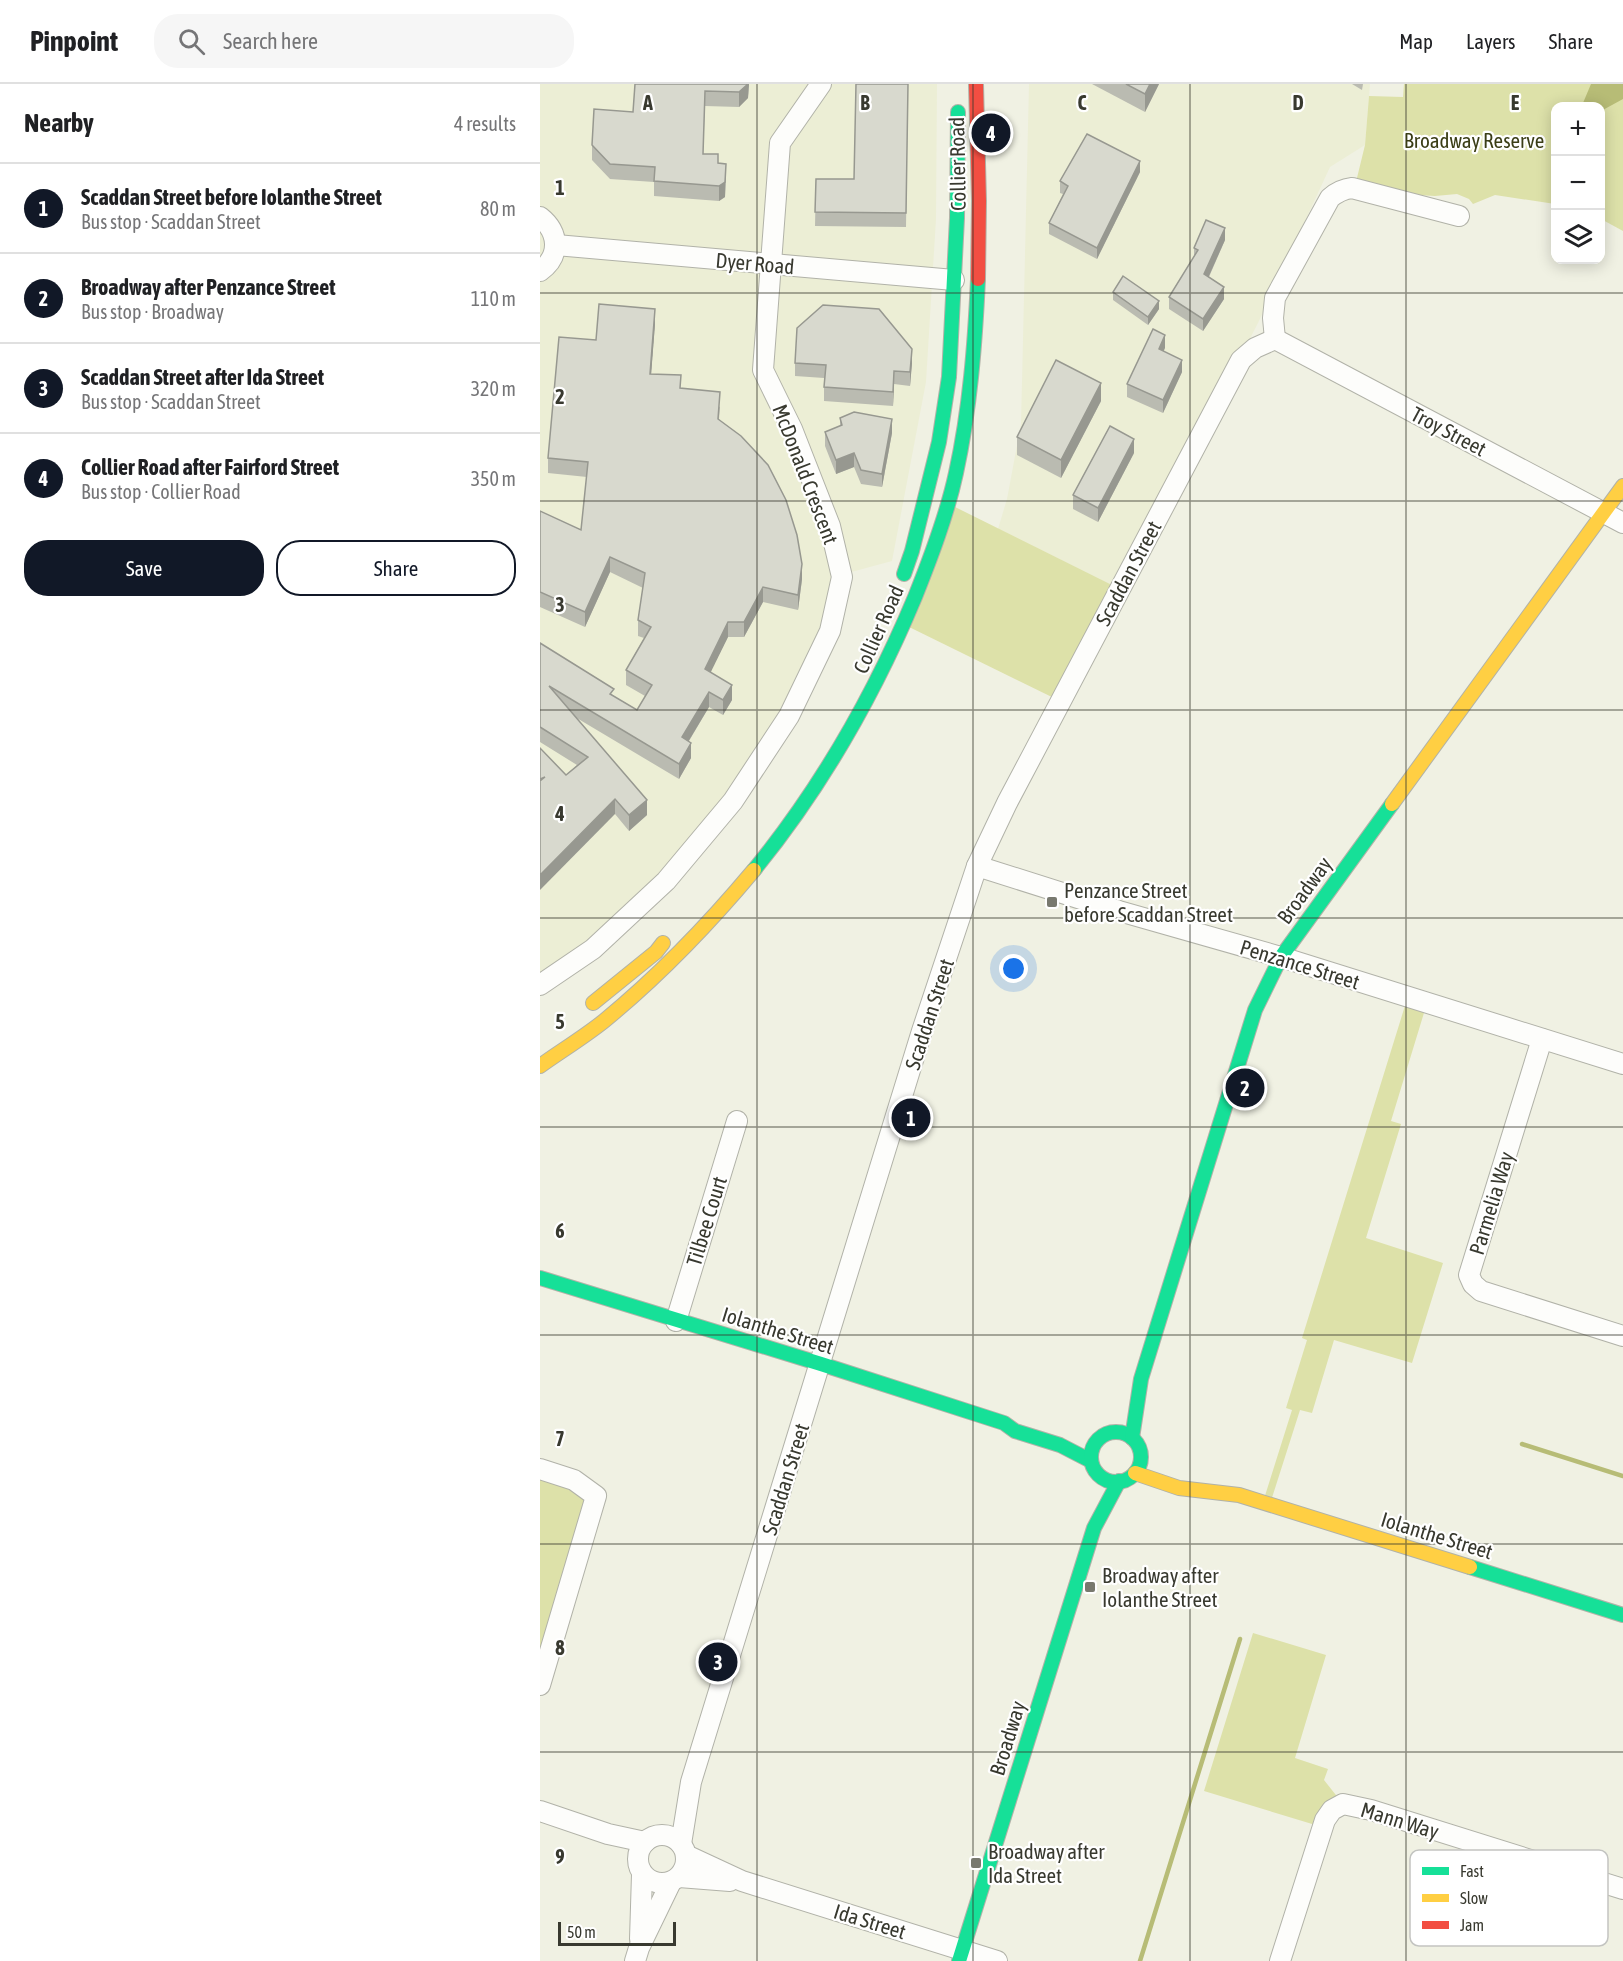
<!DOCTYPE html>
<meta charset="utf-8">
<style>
:root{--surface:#fff;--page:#f6f6f6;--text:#202124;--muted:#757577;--line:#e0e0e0;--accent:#111827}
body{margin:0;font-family:"Asap Condensed",sans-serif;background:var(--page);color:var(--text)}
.controls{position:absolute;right:18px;top:18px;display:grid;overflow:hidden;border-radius:12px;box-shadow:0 3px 15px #0003}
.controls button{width:54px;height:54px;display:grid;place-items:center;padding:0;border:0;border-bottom:2px solid var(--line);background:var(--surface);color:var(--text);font:30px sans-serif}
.scale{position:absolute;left:18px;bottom:15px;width:118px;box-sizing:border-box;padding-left:6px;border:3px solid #38392f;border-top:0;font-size:16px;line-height:21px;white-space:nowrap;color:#38392f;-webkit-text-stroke:4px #fff;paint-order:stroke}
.you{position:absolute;left:474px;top:885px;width:21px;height:21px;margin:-15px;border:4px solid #fff;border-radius:50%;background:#1a73e8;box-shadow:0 0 0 9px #1a73e833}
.badge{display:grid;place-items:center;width:39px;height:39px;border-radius:50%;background:var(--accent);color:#fff;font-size:20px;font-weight:700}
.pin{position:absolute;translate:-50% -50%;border:3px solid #fff;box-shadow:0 2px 6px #0006}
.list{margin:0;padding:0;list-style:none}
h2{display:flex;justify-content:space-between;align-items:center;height:78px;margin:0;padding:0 24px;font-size:26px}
h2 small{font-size:20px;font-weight:400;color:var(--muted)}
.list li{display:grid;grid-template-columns:39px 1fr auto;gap:18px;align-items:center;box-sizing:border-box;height:90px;padding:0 24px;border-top:2px solid var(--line)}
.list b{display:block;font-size:22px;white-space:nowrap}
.list p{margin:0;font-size:20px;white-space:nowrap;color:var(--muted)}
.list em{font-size:20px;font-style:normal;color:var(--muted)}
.actions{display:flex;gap:12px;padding:18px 24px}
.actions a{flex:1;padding:14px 0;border:2px solid var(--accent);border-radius:24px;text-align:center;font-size:21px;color:var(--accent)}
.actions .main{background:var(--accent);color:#fff}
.icon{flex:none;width:33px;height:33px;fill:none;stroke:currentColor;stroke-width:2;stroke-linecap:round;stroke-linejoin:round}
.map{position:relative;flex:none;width:1083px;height:1877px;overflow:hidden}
header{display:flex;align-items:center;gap:36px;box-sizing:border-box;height:84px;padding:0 30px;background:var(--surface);border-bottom:2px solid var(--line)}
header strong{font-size:28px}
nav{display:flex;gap:33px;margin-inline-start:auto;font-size:21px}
.search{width:420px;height:54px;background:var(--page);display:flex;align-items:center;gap:15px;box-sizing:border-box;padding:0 21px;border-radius:24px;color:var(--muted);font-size:22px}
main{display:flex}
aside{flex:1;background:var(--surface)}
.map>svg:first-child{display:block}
</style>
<header>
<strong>Pinpoint</strong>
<div class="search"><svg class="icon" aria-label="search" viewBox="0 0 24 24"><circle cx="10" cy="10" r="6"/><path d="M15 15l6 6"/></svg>Search here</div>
<nav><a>Map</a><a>Layers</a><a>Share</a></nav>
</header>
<main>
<aside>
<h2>Nearby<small>4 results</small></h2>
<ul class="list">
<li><span class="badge">1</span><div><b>Scaddan Street before Iolanthe Street</b><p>Bus stop · Scaddan Street</p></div><em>80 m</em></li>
<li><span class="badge">2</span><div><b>Broadway after Penzance Street</b><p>Bus stop · Broadway</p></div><em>110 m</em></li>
<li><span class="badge">3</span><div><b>Scaddan Street after Ida Street</b><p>Bus stop · Scaddan Street</p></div><em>320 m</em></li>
<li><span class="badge">4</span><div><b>Collier Road after Fairford Street</b><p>Bus stop · Collier Road</p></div><em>350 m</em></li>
</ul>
<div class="actions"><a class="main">Save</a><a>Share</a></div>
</aside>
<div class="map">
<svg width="1083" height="1877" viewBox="0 0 1083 1877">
<rect width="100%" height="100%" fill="#f0f1e3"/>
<g fill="#eceed5">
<path d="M0,0H397L396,135L386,298L352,477L304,490L250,632L126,798L0,901Z"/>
<path d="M489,0H830L825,61L790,83L718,239L580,505L458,445L467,415L481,340Z"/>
</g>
<g fill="#dde1a9">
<path d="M864,0H1083V147L1061,135L1060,22H1016L1015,120L955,111L933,120L929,115L917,110L895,112L878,111L816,98L825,61L829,12L863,13Z"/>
<path d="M407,419L580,505L520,617L365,541Z"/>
<path d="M868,912L887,919L851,1037L861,1040L826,1154L903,1179L872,1279L794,1256L772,1329L760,1326L730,1420L723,1418L752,1326L746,1324L767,1256L762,1254Z"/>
<path d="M0,1385L56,1412L0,1601Z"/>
<path d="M713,1549L786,1571L755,1674L788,1685L784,1696L803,1720L782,1743L664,1707Z"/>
</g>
<path fill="#b7bc76" d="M1051,0H1083V15L1061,27L1060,22H1051L1043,19Z"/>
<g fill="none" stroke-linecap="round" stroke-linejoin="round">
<g stroke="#b7bc76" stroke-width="4.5">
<path d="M982,1360L1083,1392"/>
<path d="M600,1877L700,1555"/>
</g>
<g stroke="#b1b2a8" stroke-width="22">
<g id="street">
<path d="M0,133C19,148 21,172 0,187"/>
<path d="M16,161L414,196"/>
<path d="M735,255L1083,439"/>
<path d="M735,255L733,234L735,214L790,114C797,108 803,105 812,104L919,132"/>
<path d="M437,782L579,827L741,873L1083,980"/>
<path d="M0,901L53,865L126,797L193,717L249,632L290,547L302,493L290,442L252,345L223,286L240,59L281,0"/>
<path d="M1002,955L929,1191L933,1200L941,1207L1083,1252"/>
<path d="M136,1237L197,1037"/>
<path d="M0,1385L34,1396L56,1412L0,1601"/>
<path d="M0,1727L68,1750L105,1758"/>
<circle cx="122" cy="1775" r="24"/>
<path d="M141,1760L151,1698L382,947L437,782L467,719L701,276L715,264L735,255"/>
<path d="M146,1771L202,1797L457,1877"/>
<path d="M139,1793L190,1797"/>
<path d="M100,1855L102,1790"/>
<path d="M95,1877L99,1864L131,1798"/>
<path d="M740,1877L785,1736L792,1726L803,1720L831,1726L1083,1805"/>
</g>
</g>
<g stroke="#b1b2a8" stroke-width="16">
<g id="fast">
<path d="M364,490L372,467L399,358L409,293L417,134L418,28"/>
<path d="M214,786C281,704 334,611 375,513C391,473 407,431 416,389C430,325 435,260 438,195"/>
<path d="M0,1194L281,1280L464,1339L475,1347L520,1361L551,1377"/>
<circle cx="576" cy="1373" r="25"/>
<path d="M592,1354L601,1295L715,926L741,873L852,720"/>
<path d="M930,1483L1083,1531"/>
<path d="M419,1877L554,1444L579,1397"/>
</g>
</g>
<g stroke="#b1b2a8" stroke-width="16">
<g id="slow">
<path d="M852,720L1083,402"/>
<path d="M53,919L116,868L123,859"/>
<path d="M0,982C21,967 44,953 64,937C120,891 168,841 214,786"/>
<path d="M595,1389L639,1404L699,1411L930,1483"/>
</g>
</g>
<g stroke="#b1b2a8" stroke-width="16">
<path id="jam" d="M436,0L439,117L438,195"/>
</g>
<use href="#street" stroke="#fdfdfb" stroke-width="20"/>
<use href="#fast" stroke="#16e098" stroke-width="14"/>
<use href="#slow" stroke="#ffcf43" stroke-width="14"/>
<use href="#jam" stroke="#f24e42" stroke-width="14"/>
</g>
<g fill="#babbb1">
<path d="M95,0H209L208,14L199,23L165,22L163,70L178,79L186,95L185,113L179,117L114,112V98L70,95L52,76V61L93,28Z"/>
<path d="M368,0L366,143L275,142L276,95H314Z"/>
<path d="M552,0H619L605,28Z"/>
<path d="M812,0H823L822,6Z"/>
<path d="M600,88L557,175L509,150V139L523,110L520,109V97Z"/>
<path d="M685,156L669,193L684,215L663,247L629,225V213L654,174V164Z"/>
<path d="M573,208L619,225L608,241L573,216Z"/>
<path d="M115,240L111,290L180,323L179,335L262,495L258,526L223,518L204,553H188L170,588L192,616L183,631L169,623L149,657L151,674L139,695L35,633L107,731L89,747L75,730L26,691L37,681L0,658V559L74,612L97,626L105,612L86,601V586L104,554L98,552V536L103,504L70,488L45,543L0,523V427L41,446L47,393L8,389V374L56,256Z"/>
<path d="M625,264L623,267L642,288L623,329L587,313V300Z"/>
<path d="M255,279H372L370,302L354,300L353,322L284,317V294L255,292Z"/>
<path d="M561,317L521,394L477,371V353Z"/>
<path d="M300,334L352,349L342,403L321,400L314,383L296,390L285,362V348L300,342Z"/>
<path d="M594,369L558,438L533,425V411Z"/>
</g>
<g fill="#979890">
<path d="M208,0H209L208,14L199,23V8Z"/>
<path d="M610,0H619L605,28V10Z"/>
<path d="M600,77V88L557,175V164Z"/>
<path d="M186,80L185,113L179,117V102Z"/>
<path d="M685,144V156L664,203V190Z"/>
<path d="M684,203V215L663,247V235Z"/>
<path d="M619,217V225L608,241V233Z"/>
<path d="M115,225V240L110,305V290Z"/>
<path d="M625,251V264L619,278V265Z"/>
<path d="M372,265V279L370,302V288Z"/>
<path d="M642,276V288L623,329V316Z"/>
<path d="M354,287V300L353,322V308Z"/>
<path d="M561,299V317L521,394V376Z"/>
<path d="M352,335V349L342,403V390Z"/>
<path d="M594,355V369L558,438V424Z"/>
<path d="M314,369V383L296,390V376Z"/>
<path d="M70,473V488L45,543V528Z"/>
<path d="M262,480V495L258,526V511Z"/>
<path d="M223,503V518L204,553V538Z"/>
<path d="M188,538V553L165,600V585Z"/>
<path d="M192,601V616L183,631V616Z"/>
<path d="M169,608V623L142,668V653Z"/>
<path d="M151,659V674L139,695V680Z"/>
<path d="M75,715V730L0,806V791Z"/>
<path d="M107,716V731L89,747V731Z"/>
</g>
<g fill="#d8d9ce" stroke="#979890" stroke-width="1.5">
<path d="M95,0H208L199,8L165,7L163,70H178V79L186,80L185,98L179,102L114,97L115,83L70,80L52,61L54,25L93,28Z"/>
<path d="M316,0H368L366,129L275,128L276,95H314Z"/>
<path d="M586,0H610L605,10Z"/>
<path d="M547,50L600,77L557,164L509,139L528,102L520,97Z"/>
<path d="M666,136L685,144L664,190L684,203L663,235L629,213L658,166L654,164Z"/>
<path d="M583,192L619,217L608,233L573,208Z"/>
<path d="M59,220L115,225L110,290L141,291L140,304L180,308L178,335L201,352L228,381L246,416L257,451L262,480L258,511L223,503L204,538H188L165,585L192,601L183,616L169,608L142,653L151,659L139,680L9,602L107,716L89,731L75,715L0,791V697L5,693L0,695V664L26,691L48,673L0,643V559L74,605L70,610L97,626L112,601L86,586L111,543L98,536L105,489L70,473L45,528L0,508V427L41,446L48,378L8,374L19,253L56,256Z"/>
<path d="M283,221L339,225L372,265L370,288L354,287L353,308L284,303L286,281L255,279L257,244Z"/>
<path d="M613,245L625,251L619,265L642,276L623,316L587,300Z"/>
<path d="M516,276L561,299L521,376L477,353Z"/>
<path d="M314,328L352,335L342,390L321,386L314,369L296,376L285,348L302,341L300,334Z"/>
<path d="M570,342L594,355L558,424L533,411Z"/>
</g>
<path fill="none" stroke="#38392f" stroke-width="1.5" stroke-opacity="0.55" d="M217,0V1877M433,0V1877M650,0V1877M866,0V1877M0,209H1083M0,417H1083M0,626H1083M0,834H1083M0,1043H1083M0,1251H1083M0,1460H1083M0,1668H1083"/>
<g fill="#78796e" stroke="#fff" stroke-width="2">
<rect x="506" y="812" width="12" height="12" rx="3"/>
<rect x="544" y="1497" width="12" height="12" rx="3"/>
<rect x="430" y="1773" width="12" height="12" rx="3"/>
</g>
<g text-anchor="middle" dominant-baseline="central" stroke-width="4.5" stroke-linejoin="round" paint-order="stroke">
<g font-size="21" fill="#3b3e16" stroke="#fff">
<text x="934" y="56">Broadway Reserve</text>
</g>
<g font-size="21" fill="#38392f" stroke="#fff">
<text transform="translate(417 80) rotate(-91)">Collier Road</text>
<text transform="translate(215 179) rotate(5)">Dyer Road</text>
<text transform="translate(909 347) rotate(28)">Troy Street</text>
<text transform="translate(266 390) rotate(69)">McDonald Crescent</text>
<text transform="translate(588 489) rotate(-62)">Scaddan Street</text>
<text transform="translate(338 545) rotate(-66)">Collier Road</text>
<text transform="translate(764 806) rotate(-54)">Broadway</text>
<text transform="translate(760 880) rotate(17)">Penzance Street</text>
<text transform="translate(389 930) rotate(-72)">Scaddan Street</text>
<text transform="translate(951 1119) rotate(-73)">Parmelia Way</text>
<text transform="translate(166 1137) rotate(-73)">Tilbee Court</text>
<text transform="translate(238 1246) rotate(17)">Iolanthe Street</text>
<text transform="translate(245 1395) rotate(-73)">Scaddan Street</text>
<text transform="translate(897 1451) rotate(17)">Iolanthe Street</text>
<text transform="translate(467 1654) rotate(-73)">Broadway</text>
<text transform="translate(860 1736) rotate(17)">Mann Way</text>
<text transform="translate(330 1837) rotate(17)">Ida Street</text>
</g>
<g font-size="21" fill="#38392f" stroke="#fff" text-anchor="start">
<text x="524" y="806">Penzance Street<tspan x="524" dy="24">before Scaddan Street</tspan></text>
<text x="562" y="1491">Broadway after<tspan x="562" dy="24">Iolanthe Street</tspan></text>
<text x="448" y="1767">Broadway after<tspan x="448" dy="24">Ida Street</tspan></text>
</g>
</g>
<rect x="870" y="1766" width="198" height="96" rx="9" fill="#fff" stroke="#c3c4c1" stroke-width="1.5"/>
<rect x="882" y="1783" width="27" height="8" fill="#16e098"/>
<rect x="882" y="1810" width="27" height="8" fill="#ffcf43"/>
<rect x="882" y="1837" width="27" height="8" fill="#f24e42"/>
<g font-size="16" fill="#38392f">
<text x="920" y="1793">Fast</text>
<text x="920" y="1820">Slow</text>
<text x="920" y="1847">Jam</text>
</g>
<g font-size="20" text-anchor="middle" font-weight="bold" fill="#38392f" stroke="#fff" stroke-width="4.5" stroke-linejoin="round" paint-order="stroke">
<text x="108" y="26">A</text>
<text x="325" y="26">B</text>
<text x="542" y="26">C</text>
<text x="758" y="26">D</text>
<text x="975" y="26">E</text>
<text x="20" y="111">1</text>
<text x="20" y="320">2</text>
<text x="20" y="528">3</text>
<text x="20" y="737">4</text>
<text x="20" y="945">5</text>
<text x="20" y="1154">6</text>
<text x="20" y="1362">7</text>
<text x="20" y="1571">8</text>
<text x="20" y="1780">9</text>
</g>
</svg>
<div class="controls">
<button>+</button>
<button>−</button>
<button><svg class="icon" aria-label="layers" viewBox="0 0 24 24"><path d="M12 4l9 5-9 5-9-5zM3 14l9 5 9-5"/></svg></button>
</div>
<div class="scale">50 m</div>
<div class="you"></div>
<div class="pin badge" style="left:371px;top:1034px">1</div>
<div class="pin badge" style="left:705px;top:1004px">2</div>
<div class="pin badge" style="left:178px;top:1578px">3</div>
<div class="pin badge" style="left:451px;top:49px">4</div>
</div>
</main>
